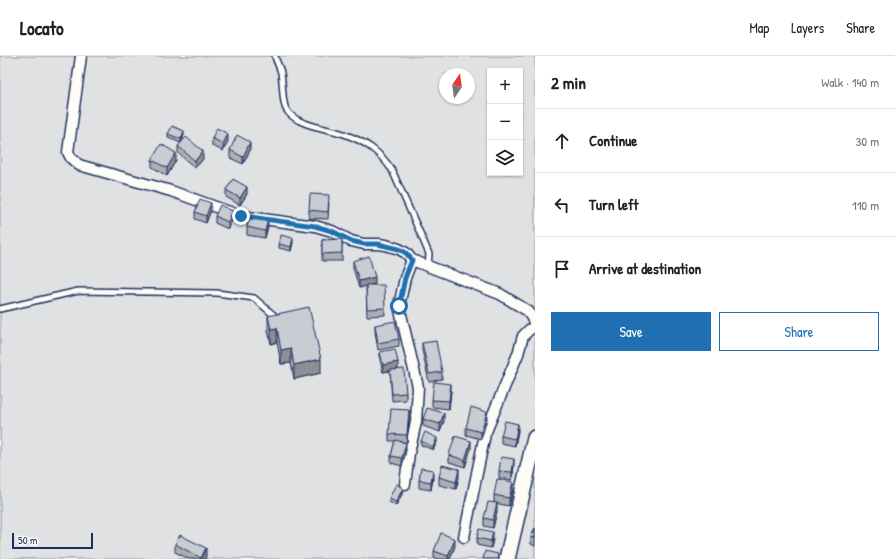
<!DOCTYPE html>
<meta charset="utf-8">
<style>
:root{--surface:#fff;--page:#f2f2f2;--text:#202124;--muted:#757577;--line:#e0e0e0;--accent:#1f6fb2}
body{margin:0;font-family:"Patrick Hand",sans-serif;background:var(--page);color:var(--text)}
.controls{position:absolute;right:12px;top:12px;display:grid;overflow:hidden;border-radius:0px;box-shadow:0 1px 3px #0004}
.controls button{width:36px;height:36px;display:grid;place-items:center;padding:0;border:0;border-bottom:1px solid var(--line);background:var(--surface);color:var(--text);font:20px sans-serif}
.compass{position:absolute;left:439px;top:12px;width:36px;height:36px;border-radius:50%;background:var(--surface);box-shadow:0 1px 3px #0004;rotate:13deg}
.scale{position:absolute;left:12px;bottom:10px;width:81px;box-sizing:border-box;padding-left:4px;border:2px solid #1b2f5e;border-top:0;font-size:11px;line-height:14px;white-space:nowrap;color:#1b2f5e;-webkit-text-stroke:3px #fdfcf7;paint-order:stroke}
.stop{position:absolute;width:12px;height:12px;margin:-9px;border:3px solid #1f6fb2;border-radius:50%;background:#fff}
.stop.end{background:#1f6fb2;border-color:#fff;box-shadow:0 1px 4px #0008}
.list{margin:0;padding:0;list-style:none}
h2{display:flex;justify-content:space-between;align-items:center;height:52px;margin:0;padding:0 16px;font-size:17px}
h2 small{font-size:13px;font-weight:400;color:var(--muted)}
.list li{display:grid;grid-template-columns:26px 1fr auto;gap:12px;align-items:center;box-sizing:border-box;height:64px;padding:0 16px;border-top:1px solid var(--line)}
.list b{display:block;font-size:15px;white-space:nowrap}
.list em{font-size:13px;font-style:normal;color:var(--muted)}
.actions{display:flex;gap:8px;padding:12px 16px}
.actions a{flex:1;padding:9px 0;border:1px solid var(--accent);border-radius:0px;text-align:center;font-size:14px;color:var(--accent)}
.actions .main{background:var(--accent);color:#fff}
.icon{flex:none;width:22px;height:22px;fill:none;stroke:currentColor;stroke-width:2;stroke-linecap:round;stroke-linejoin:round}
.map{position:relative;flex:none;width:535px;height:503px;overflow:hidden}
header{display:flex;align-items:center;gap:24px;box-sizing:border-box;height:56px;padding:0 20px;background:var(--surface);border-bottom:1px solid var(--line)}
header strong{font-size:19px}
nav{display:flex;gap:22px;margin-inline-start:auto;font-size:14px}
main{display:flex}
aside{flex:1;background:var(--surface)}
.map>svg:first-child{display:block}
</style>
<header>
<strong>Locato</strong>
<nav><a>Map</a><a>Layers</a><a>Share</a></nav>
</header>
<main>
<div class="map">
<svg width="535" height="503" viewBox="0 0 535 503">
<rect width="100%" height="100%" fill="#fdfcf7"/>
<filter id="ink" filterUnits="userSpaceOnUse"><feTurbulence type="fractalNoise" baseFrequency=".025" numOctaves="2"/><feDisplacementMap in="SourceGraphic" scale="8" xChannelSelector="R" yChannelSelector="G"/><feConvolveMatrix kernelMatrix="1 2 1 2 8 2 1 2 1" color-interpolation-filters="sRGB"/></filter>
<g filter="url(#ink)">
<path fill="#e0e1e3" stroke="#7e88a0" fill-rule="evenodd" d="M0,0H535V503H0ZM490,15H520V117H490ZM445,18H469V42H445Z"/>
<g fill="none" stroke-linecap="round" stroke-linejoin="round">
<g stroke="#1b2f5e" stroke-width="8">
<g id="lane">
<path d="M275,0C276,6 280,11 281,17C283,27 282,46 286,53C295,70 327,72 344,78C366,86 379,95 392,114L424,186L429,198L428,210"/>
<path d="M0,253L78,235L217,237L254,242L276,261"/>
</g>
</g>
<g stroke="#1b2f5e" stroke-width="13">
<g id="street">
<path d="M81,0L68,96L71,102L79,109L171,135L241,160L315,170L332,175L351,185L364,188H378L386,189L399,193L406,197L412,204L500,238L528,255L535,268"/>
<path d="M405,428L409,397L416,366L418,331L399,250L405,222L412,204"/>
<path d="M464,481L485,378L518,298L523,280L529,274L535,270"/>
</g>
</g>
<g stroke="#1b2f5e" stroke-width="18">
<path id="secondary" d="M507,503L535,382"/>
</g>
<use href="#lane" stroke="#fdfcf7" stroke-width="5"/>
<use href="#street" stroke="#fdfcf7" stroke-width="10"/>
<use href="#secondary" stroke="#fdfcf7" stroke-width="15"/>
</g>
<g fill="#adafb5" stroke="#1b2f5e">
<path d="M168,78L184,79L181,87L203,103L195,112L178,97V90L181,87L168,82Z"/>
<path d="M212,82L228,85L223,95L212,90Z"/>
<path d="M230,94H250L243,108L230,102Z"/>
<path d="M152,104H176L167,120L152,111Z"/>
<path d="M226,134L247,138L240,149L226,141Z"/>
<path d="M329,147L328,163L309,162V154Z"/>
<path d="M211,154L206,167L195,163V156Z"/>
<path d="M215,160L233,162L228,173L215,167Z"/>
<path d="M268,170L265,182L247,179V171Z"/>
<path d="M342,183V205H322V184Z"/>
<path d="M293,186L291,195L279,192V188Z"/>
<path d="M353,205L375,228L371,229L385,252V259L367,260L366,230L359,232L353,212Z"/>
<path d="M268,260L321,317L294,323L291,307L281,308L277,286L271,288L268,274Z"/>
<path d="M375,269L399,283V290L378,294L375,276Z"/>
<path d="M422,287L442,316V323L429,326L422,294Z"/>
<path d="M380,296L398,313L392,314L406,337V344L392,345L390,315L383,316L380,304Z"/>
<path d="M451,335L449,353L432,351V344Z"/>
<path d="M409,361L407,386H404L406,394L402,410L391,407V400L395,385H389V378Z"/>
<path d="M423,363L444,365L440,376L423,370Z"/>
<path d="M487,363L481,383L466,379V372Z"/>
<path d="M518,375L515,390L501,387V380Z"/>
<path d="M421,385L437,386L433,394L421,389Z"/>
<path d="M471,392L465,411L449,406V399Z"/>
<path d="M514,410L512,424L499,422V415Z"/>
<path d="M439,421H459L456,433L439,429Z"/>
<path d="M433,422L431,434L419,432V424Z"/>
<path d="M513,433L509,450L494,447V439Z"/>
<path d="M403,436L396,450L389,446V443Z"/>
<path d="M497,455L493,472L484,470V462Z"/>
<path d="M535,472V490L531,488V481Z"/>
<path d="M477,482L493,483L491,492L477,489Z"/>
<path d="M175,488L206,500L205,503H189L175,496Z"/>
<path d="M455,490L450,503H437L434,502V495Z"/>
</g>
<g fill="#8d8f94" stroke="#1b2f5e">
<path d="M184,75V79L181,87V83Z"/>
<path d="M228,78V85L223,95V88Z"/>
<path d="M250,86V94L243,108V101Z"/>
<path d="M203,95V103L195,112V105Z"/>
<path d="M176,97V104L167,120V112Z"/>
<path d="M247,131V138L240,149V142Z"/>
<path d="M211,147V154L206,167V160Z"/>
<path d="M233,155V162L228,173V166Z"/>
<path d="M268,163V170L265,182V175Z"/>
<path d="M293,182V186L291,195V191Z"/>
<path d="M375,221V228L359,232V225Z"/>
<path d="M277,272V286L271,288V273Z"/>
<path d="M291,292V307L281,308V294Z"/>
<path d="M321,303V317L294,323V309Z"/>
<path d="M398,306V313L383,316V309Z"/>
<path d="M451,328V335L449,353V345Z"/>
<path d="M409,354V361L407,386V379Z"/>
<path d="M487,356V363L481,383V376Z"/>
<path d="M444,357V365L440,376V368Z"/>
<path d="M518,368V375L515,390V383Z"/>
<path d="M437,382V386L433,394V391Z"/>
<path d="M471,385V392L465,411V404Z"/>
<path d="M406,387V394L402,410V402Z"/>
<path d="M514,403V410L512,424V416Z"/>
<path d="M459,413V421L456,433V426Z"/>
<path d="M433,414V422L431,434V426Z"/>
<path d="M513,426V433L509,450V442Z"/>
<path d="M403,432V436L396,450V446Z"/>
<path d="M497,447V455L493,472V464Z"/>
<path d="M493,476V483L491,492V485Z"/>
<path d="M455,483V490L450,503H448V500Z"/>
<path d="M206,492V500L205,503H201Z"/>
</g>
<g fill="#c9ccd3" stroke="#1b2f5e">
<path d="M172,70L184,75L181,83L168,78Z"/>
<path d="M217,72L228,78L223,88L212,82Z"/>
<path d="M237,79L250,86L243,101L230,94Z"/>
<path d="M186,81L203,95L195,105L178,90Z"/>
<path d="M161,88L176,97L167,112L152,104Z"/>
<path d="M233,123L247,131L240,142L226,134Z"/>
<path d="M310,138L329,139L328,156L309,154Z"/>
<path d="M200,143L211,147L206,160L195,156Z"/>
<path d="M220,149L233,155L228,166L215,160Z"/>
<path d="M249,159L268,163L265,175L247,171Z"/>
<path d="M281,179L293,182L291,191L279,188Z"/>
<path d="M342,183V197L322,198V184Z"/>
<path d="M369,200L375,221L359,225L353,205Z"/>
<path d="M366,229H384L385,252L367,253Z"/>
<path d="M309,251L321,303L294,309L291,292L281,294L277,272L271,273L268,260Z"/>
<path d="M395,265L399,283L378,287L375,269Z"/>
<path d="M436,285L442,316L429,318L422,287Z"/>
<path d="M395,293L398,306L383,309L380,296Z"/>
<path d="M404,313L406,337L392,338L390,314Z"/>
<path d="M434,326L451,328L449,345L432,344Z"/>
<path d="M471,351L487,356L481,376L466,372Z"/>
<path d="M427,352L444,357L440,368L423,363Z"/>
<path d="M391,353L409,354L407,379L389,378Z"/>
<path d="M505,365L518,368L515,383L501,380Z"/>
<path d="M425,376L437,382L433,391L421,385Z"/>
<path d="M455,380L471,385L465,404L449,399Z"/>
<path d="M395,384L406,387L402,402L391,400Z"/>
<path d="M501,401L514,403L512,416L499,415Z"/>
<path d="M442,409L459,413L456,426L439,421Z"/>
<path d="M421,412L433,414L431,426L419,424Z"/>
<path d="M497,423L513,426L509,442L494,439Z"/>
<path d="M396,428L403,432L396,446L389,443Z"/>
<path d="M488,446L497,447L493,464L484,462Z"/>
<path d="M535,472V482L531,481Z"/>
<path d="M479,473L493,476L491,485L477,482Z"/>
<path d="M441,477L455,483L448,500L434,495Z"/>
<path d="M180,479L206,492L201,502L175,488Z"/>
<path d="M485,495L498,498L497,503H483Z"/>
</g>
</g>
<g fill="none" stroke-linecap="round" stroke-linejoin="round" filter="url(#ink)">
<path stroke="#1f6fb2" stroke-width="5" d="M241,160L315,170L332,175L351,185L364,188H378L399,193L406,197L412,204L405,222L399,250"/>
</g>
</svg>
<div class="controls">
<button>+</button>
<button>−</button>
<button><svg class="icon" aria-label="layers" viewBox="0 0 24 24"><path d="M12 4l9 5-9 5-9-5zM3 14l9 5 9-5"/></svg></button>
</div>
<svg class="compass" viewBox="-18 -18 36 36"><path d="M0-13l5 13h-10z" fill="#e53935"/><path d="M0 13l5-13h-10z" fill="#757577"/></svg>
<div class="scale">50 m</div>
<div class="stop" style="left:399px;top:250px"></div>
<div class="stop end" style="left:241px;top:160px"></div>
</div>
<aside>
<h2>2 min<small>Walk · 140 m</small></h2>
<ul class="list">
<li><svg class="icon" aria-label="ahead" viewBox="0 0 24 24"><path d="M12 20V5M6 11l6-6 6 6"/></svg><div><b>Continue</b></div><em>30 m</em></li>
<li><svg class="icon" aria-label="left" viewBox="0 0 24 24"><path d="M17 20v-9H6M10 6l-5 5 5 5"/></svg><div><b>Turn left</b></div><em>110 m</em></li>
<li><svg class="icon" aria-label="arrive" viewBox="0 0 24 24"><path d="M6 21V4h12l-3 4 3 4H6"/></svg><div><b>Arrive at destination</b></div></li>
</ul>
<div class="actions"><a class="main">Save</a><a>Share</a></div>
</aside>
</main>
